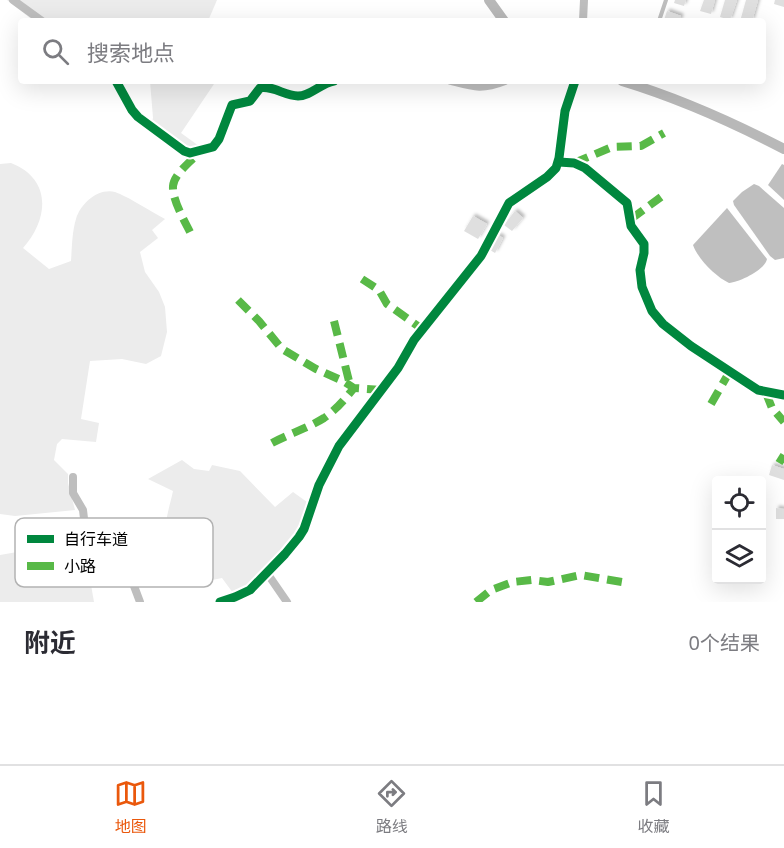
<!DOCTYPE html>
<html lang="zh">
<meta charset="utf-8">
<style>
:root{--surface:#fff;--page:#f2f2f3;--text:#2b2b33;--muted:#7c7c81;--line:#e1e1e2;--accent:#ea580c}
body{margin:0;font-family:"Noto Sans","Noto Sans SC",sans-serif;background:var(--page);color:var(--text)}
.controls{position:absolute;right:18px;bottom:18px;display:grid;overflow:hidden;border-radius:6px;box-shadow:0 6px 24px #0002}
.controls button{width:54px;height:54px;display:grid;place-items:center;padding:0;border:0;border-bottom:2px solid var(--line);background:var(--surface);color:var(--text);font:30px sans-serif}
.list{margin:0;padding:0;list-style:none}
h2{display:flex;justify-content:space-between;align-items:center;height:78px;margin:0;padding:0 24px;font-size:26px}
h2 small{font-size:20px;font-weight:400;color:var(--muted)}
.icon{flex:none;width:33px;height:33px;fill:none;stroke:currentColor;stroke-width:2;stroke-linecap:round;stroke-linejoin:round}
.map{position:relative;flex:none;width:784px;height:602px;overflow:hidden}
.search{position:absolute;background:var(--surface);box-shadow:0 6px 24px #0002;left:18px;right:18px;top:18px;height:66px;display:flex;align-items:center;gap:15px;box-sizing:border-box;padding:0 21px;border-radius:6px;color:var(--muted);font-size:22px}
.sheet{height:162px;background:var(--surface)}
nav{display:flex;justify-content:space-around;align-items:center;box-sizing:border-box;height:84px;border-top:2px solid var(--line);background:var(--surface);font-size:16px;color:var(--muted)}
nav a{display:grid;justify-items:center;gap:3px}
nav .on{color:var(--accent)}
.map>svg:first-child{display:block}
</style>
<div class="map">
<svg width="784" height="602" viewBox="0 0 784 602">
<defs>
<filter id="shadow"><feDropShadow dx="2.5" dy="-2.5" stdDeviation="1.5" flood-color="#0004"/></filter>
</defs>
<rect width="100%" height="100%" fill="#fff"/>
<g fill="#ececec">
<path d="M7,0H217L208,21H34Z"/>
<path d="M150,81H216L181,133L199,146L191,150L180,146L151,124L153,118Z"/>
<path d="M11,163C52,179 49,219 23,248L49,269L71,261C72,248 72,232 76,219C81,203 98,188 115,192C127,196 152,212 165,219L152,230L158,238L140,252L145,272L159,292L165,307L167,332L161,356L146,364L122,359L90,361L81,419L99,423L96,442L62,439L57,444L54,460L68,474V483L75,510L15,516L0,514V164Z"/>
<path d="M182,460L194,469L209,471L212,465L240,471L275,507L293,492L307,502C298,539 267,576 233,593L222,578L207,581C194,570 165,541 166,524C167,513 171,501 173,491L148,479Z"/>
<path d="M84,545L94,602H0V555L23,551Z"/>
</g>
<g fill="#bfbfbf">
<path d="M782,164L784,165V200L768,185Z"/>
<path d="M754,184L759,186L784,208V258L775,260L770,256L734,205L733,201L742,192Z"/>
<path d="M727,208L767,259C765,270 740,282 729,283C716,277 698,259 693,245Z"/>
</g>
<g fill="#dfdfdf" filter="url(#shadow)">
<path d="M675,0H686L684,6L674,3Z"/>
<path d="M704,0H715L711,14L700,11Z"/>
<path d="M725,0H737L730,20L720,17Z"/>
<path d="M746,0H758L752,21L741,18Z"/>
<path d="M775,0H784V7L774,4Z"/>
<path d="M667,11L681,16L680,21L664,20Z"/>
<path d="M515,211L523,218L512,231L504,225Z"/>
<path d="M473,216L487,224L478,239L464,231Z"/>
<path d="M498,235L503,238L495,253L490,250Z"/>
<path d="M772,465L784,469V480L769,475Z"/>
<path d="M776,508L784,509V519H776Z"/>
</g>
<g fill="none" stroke-linecap="round" stroke-linejoin="round">
<path stroke="#bebebe" stroke-width="4" d="M659,21L666,0"/>
<g stroke="#bebebe" stroke-width="8">
<path d="M13,0L42,21"/>
<path d="M583,21L584,0"/>
<path d="M116,81L132,110L138,117L184,151L190,153L213,147L219,139L232,105L250,101L260,88C272,85 285,96 298,96C311,96 321,83 334,81"/>
<path d="M451,81C474,87 482,90 505,81"/>
<path d="M559,162L574,163L585,168L627,203L631,226L644,244V253L640,270L642,287L652,311L663,324L691,346L758,390L784,395"/>
<path d="M73,477V493L83,510L87,544L131,578L140,602"/>
<path d="M267,573L287,602"/>
<path d="M220,602L235,597L250,590L285,554L299,537L304,529L319,485L339,446L398,368L414,340L481,256L509,203L547,177L556,168L559,158L565,111L575,81"/>
</g>
<g stroke="#b8b8b8" stroke-width="10">
<path d="M489,0L504,21"/>
<path d="M622,81C678,98 732,122 784,149"/>
</g>
<g stroke="#58b947" stroke-width="8" stroke-dasharray="15 8" stroke-linecap="butt">
<path d="M574,163L612,147L641,146L664,133"/>
<path d="M631,219L661,197"/>
<path d="M190,232C184,220 172,199 173,186C174,174 192,160 200,152"/>
<path d="M362,279L379,290L387,304L422,329"/>
<path d="M238,300L259,321L282,349L316,369L343,381L354,388L382,390"/>
<path d="M334,321L350,385"/>
<path d="M766,393L772,408L784,422"/>
<path d="M711,404L730,371"/>
<path d="M272,443C289,434 308,428 324,418C336,410 345,399 354,388"/>
<path d="M779,463L784,455"/>
<path d="M476,602L491,590L513,582L532,580L548,582L581,575L622,582"/>
</g>
<g stroke="#fff" stroke-width="13">
<g id="cycleway">
<path d="M116,81L132,110L138,117L184,151L190,153L213,147L219,139L232,105L250,101L260,88C272,85 285,96 298,96C311,96 321,83 334,81"/>
<path d="M559,162L574,163L585,168L627,203L631,226L644,244V253L640,270L642,287L652,311L663,324L691,346L758,390L784,395"/>
<path d="M220,602L235,597L250,590L285,554L299,537L304,529L319,485L339,446L398,368L414,340L481,256L509,203L547,177L556,168L559,158L565,111L575,81"/>
</g>
</g>
<use href="#cycleway" stroke="#00873e" stroke-width="9"/>
</g>
<rect x="15" y="518" width="198" height="69" rx="9" fill="#fff" stroke="#b2b2b2" stroke-width="1.5"/>
<rect x="27" y="535" width="27" height="8" fill="#00873e"/>
<rect x="27" y="562" width="27" height="8" fill="#58b947"/>
<g font-size="16" fill="#000">
<text x="64" y="545">自行车道</text>
<text x="64" y="572">小路</text>
</g>
</svg>
<div class="controls">
<button><svg class="icon" aria-label="locate" viewBox="0 0 24 24"><circle cx="12" cy="12" r="6"/><path d="M12 2v4M12 18v4M2 12h4M18 12h4"/></svg></button>
<button><svg class="icon" aria-label="layers" viewBox="0 0 24 24"><path d="M12 4l9 5-9 5-9-5zM3 14l9 5 9-5"/></svg></button>
</div>
<div class="search"><svg class="icon" aria-label="search" viewBox="0 0 24 24"><circle cx="10" cy="10" r="6"/><path d="M15 15l6 6"/></svg>搜索地点</div>
</div>
<section class="sheet">
<h2>附近<small>0个结果</small></h2>
<ul class="list">
</ul>
</section>
<nav>
<a class="on"><svg class="icon" aria-label="map" viewBox="0 0 24 24"><path d="M3 6l6-2 6 2 6-2v14l-6 2-6-2-6 2zM9 4v14M15 6v14"/></svg>地图</a>
<a><svg class="icon" aria-label="directions" viewBox="0 0 24 24"><path d="M12 3l9 9-9 9-9-9zM9 14v-3h6M13 9l2 2-2 2"/></svg>路线</a>
<a><svg class="icon" aria-label="saved" viewBox="0 0 24 24"><path d="M7 4h10v16l-5-4-5 4z"/></svg>收藏</a>
</nav>
